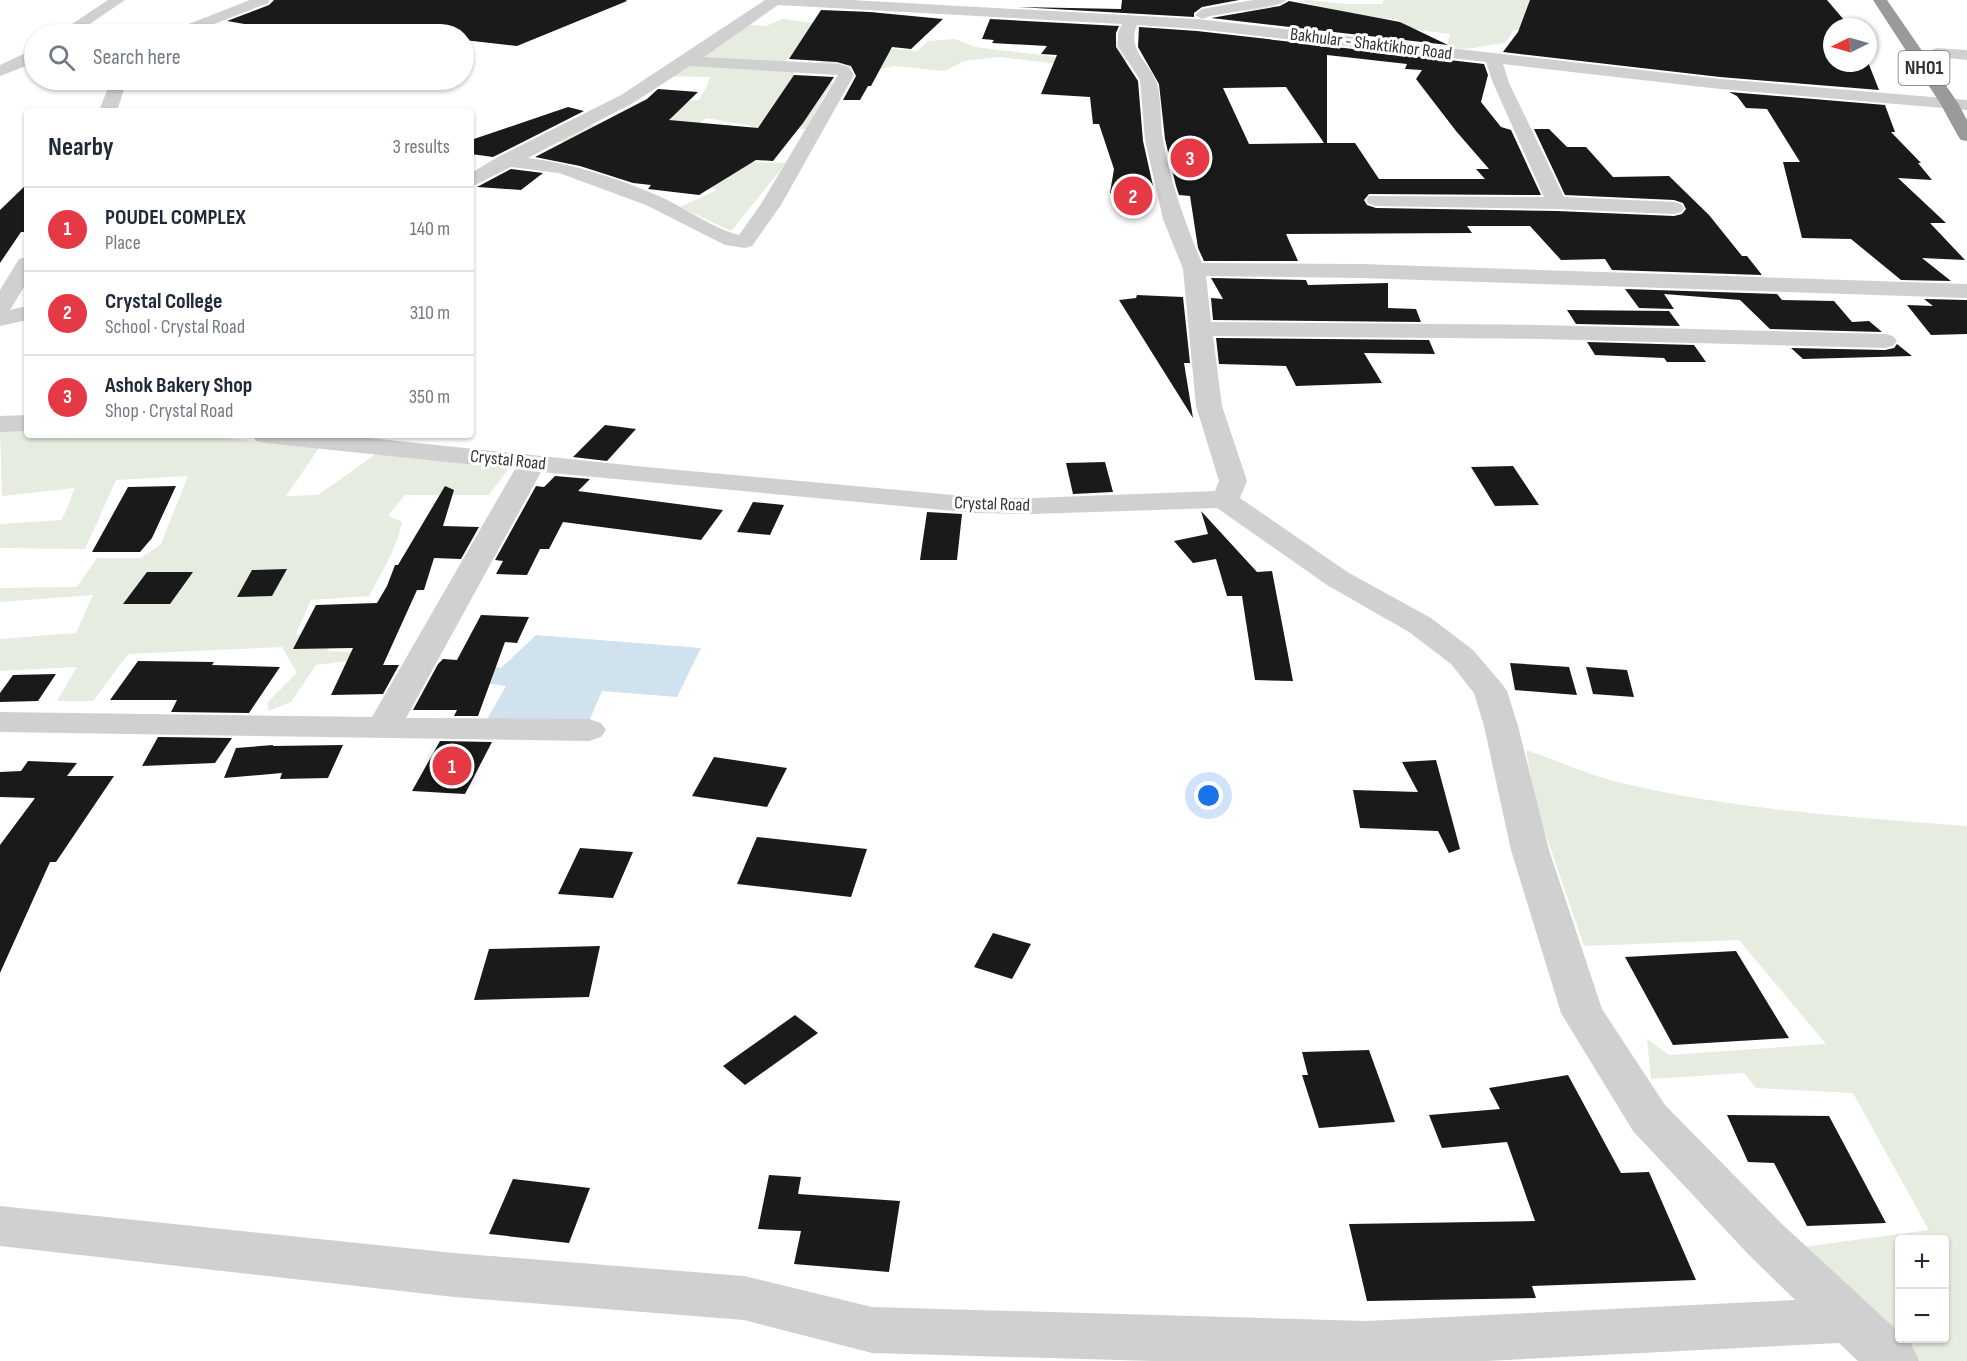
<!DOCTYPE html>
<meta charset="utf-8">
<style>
:root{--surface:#fff;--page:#f6f6f7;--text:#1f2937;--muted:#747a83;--line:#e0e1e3;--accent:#e63946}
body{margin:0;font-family:"Sofia Sans Condensed",sans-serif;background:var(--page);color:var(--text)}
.controls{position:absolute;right:18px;bottom:18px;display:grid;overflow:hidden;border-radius:6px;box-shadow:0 2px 4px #0004}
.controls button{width:54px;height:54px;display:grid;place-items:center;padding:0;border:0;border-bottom:2px solid var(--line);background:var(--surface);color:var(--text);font:30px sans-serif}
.compass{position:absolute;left:1823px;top:18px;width:54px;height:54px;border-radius:50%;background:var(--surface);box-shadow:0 2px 4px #0004;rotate:265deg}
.you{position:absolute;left:1209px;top:796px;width:21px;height:21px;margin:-15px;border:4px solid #fff;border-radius:50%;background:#1a73e8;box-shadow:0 0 0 9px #1a73e833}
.badge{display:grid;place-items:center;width:39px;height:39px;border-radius:50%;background:var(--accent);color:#fff;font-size:20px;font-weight:700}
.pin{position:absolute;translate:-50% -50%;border:3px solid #fff;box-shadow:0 2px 6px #0006}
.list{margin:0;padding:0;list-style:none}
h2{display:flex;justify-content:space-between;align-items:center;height:78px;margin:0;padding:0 24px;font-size:26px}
h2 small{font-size:20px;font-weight:400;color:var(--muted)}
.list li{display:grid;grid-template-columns:39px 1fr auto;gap:18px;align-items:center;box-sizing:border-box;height:84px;padding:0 24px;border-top:2px solid var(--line)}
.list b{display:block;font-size:22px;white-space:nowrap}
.list p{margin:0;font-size:20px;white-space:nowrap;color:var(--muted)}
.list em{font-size:20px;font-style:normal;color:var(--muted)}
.icon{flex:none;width:33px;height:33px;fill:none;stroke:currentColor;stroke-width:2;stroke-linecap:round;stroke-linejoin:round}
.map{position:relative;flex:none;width:1967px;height:1361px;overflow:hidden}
.search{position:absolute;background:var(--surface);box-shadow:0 2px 4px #0004;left:24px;top:24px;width:450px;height:66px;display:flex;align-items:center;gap:15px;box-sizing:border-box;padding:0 21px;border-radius:33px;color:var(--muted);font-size:22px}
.panel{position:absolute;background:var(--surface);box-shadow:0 2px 4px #0004;left:24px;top:108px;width:450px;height:330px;border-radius:6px}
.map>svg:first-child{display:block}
</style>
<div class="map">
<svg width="1967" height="1361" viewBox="0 0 1967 1361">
<rect width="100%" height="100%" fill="#fff"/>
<g fill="#e6ecdf" fill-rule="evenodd">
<path d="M1307,0L1345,4H1382L1384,0H1572L1595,6L1611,3L1603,0H1625L1632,3L1641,13L1666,14L1665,20L1679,26V30L1700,36V39L1704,41L1746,47L1758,55L1781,63L1783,67L1776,69L1699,68L1643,58L1639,49L1620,44L1614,48L1616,52L1607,54C1588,41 1567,44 1546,39C1534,35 1527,30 1514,30L1505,43C1481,45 1472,52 1447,47L1450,34L1409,29C1395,9 1368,24 1349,23C1329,22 1309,22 1289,19C1272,17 1256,12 1239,11L1273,5L1321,16L1340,11L1298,1Z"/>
<path d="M783,19L823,24L881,48L917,51L928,41L955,39L975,47L1065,58L1080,40L1118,41L1130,61L1057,64L1000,57L964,61L945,71L894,66L878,70L853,69L816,65L826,56C810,53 792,51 781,64L701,58L749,25L766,26Z"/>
<path d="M690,63L795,70L792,82L834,83L827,91L807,129L760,128L730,162L786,163L731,231L680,207L717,190L702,184L694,156L751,126L706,118L649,161L580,144L553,141L588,125L641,127L676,103L699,100L708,84L709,77L670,76Z"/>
<path d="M27,428V435H196L319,448L286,496L318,495L376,454L509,468L489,495H405L388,516L402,522C397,548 382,572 369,596L311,600L296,634L332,639L328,651L396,655L316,665L291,702L269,711L267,703L297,673L282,647L128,654L93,701H57L77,667L0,671V639L76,633L93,595L0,602V588L77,587L97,558H141L161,544L188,476L116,480L85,549L0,548V524L62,520L75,488L2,496L0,429Z"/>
<path d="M1526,750C1559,761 1592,777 1626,784C1737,810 1853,817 1967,826V1361H1909L1803,1247L1929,1230L1853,1093L1756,1088L1744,1073L1651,1079L1647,1039L1669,1055L1826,1044L1739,940L1584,946L1537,809ZM1900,1240H1944V1338H1900Z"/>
</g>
<path fill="#cfe2ee" d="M536,635L701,648L677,697L602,691L587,726L487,719L506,686L470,681L482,664L501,668Z"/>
<g fill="#1a1a1a" fill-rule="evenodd">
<path d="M274,0H626L627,1L517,46L464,40V34H407L329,27L303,34L227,21L269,5Z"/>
<path d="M1122,0H1239L1202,7L1194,13V17L1018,7L1121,9Z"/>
<path d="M1530,0H1827L1850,27H1832V63L1868,62L1879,90L1720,77L1503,52L1518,32Z"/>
<path d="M1289,1L1400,22L1448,45L1211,18L1280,6Z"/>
<path d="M821,10L870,12L943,19L911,49L892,47L871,86H868L860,100H843L856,76L851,66L837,62L789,59Z"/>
<path d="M990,19L1119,26L1116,33V47L1138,81L1143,141L1155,195L1110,193L1114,169L1099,124H1093L1090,97L1041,94L1057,55L1041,54L1047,46L992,43L994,40L982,39Z"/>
<path d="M1139,27L1197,31L1484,64L1488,75L1481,102L1501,127L1511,130L1541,195L1369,194L1364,200L1367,205L1376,208L1557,211L1674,216L1682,214L1686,209L1683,203L1674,200L1565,195L1534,129H1549L1567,147H1586L1613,177L1669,176L1709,215L1742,256H1747L1762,275L1612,270L1605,259L1561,260L1530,226H1467L1472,233L1286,234L1298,261H1204L1198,248L1190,196L1179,195L1176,186L1165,139L1159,84L1138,47ZM1327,55L1407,64L1405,69L1422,70L1416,79L1456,131L1489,169H1476L1485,179H1379L1355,143H1327ZM1286,87L1324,143L1249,144L1223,88Z"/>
<path d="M794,75L834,77L803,123L773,161L756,160L699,195L648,189L651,185L633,183L580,166L535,157L647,99L658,89L698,92L669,120L758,128Z"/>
<path d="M1729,92L1885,105L1895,132H1891L1921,163H1918L1932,180L1898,178L1946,223H1930L1965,260L1922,258L1951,281L1901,280L1851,239L1802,238L1783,162H1800L1767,109L1746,108L1737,96Z"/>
<path d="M568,107L584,111L493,157L471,154V140Z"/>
<path d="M511,169L543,173L521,190L477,187Z"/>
<path d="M27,184V232H21L0,263V210Z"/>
<path d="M1211,278L1306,280L1308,285L1388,283V308L1416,309L1421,322L1213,320L1211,298L1223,299Z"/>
<path d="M1625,289L1777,294L1782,300L1834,301L1852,322L1869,321L1882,332L1770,329L1740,300L1664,294L1674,309L1639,308Z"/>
<path d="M1137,295L1183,297L1190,363H1184L1193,418L1119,300L1136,298Z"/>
<path d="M1924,299L1967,300V334L1931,335L1907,305L1933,306Z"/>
<path d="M1567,310L1669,311L1680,326L1576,324Z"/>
<path d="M1216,338L1429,340L1435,354L1364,353L1382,383L1296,386L1286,366L1219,364Z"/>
<path d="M1587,342L1694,345L1706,362H1667L1664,358L1595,355Z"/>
<path d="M1897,344L1912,356L1803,359L1791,348L1885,350L1894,348Z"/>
<path d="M605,425L636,429L607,461L573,457Z"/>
<path d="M1105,462L1113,492L1073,494L1066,463Z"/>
<path d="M1513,466L1539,505L1495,506L1471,467Z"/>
<path d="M555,476L590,479L578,491L723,510L701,540L563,522L549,549H540L527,575L496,574L503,561L495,560L536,486L544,487Z"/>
<path d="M176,486L152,538L140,552H92L128,487Z"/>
<path d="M445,486L454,490L443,526L479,527L461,559L434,558L424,590H417L383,665H399L383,694L331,695L353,648L293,649L316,605L377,603L387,586L395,565H398Z"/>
<path d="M753,502L784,505L770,535L737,532Z"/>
<path d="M1201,511L1257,572L1272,571L1293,681L1255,680L1242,596H1227L1216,559L1193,563L1174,541L1208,534Z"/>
<path d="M927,512L962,514L957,560H920Z"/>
<path d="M287,569L272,596L237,597L252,570Z"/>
<path d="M147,572H193L170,604H123Z"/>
<path d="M481,615L529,617L517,643L505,642L478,716H454L457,710H413L438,664L443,659L457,660Z"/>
<path d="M138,661L214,662L212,665L280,667L249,713L171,712L177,700H110Z"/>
<path d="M1510,663L1569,667L1577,695L1515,690Z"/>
<path d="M1586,667L1627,670L1634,697L1593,694Z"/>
<path d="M56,674L38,701L0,702V693L13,675Z"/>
<path d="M158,737L232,738L215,763L142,766Z"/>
<path d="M440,741L492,742L465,794L412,791Z"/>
<path d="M273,745V746L343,745L328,778L280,779L282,773L224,778L236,748Z"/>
<path d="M714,757L787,768L767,807L692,796Z"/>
<path d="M1436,760L1460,849L1449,853L1438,831L1360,828L1353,790L1418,792L1402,762Z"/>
<path d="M28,761L77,763L67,776H114L56,862H50L0,973V845L35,798L0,797V772L21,771Z"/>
<path d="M757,837L867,849L851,897L737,884Z"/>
<path d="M580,848L633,852L613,898L558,894Z"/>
<path d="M993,933L1031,944L1012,979L974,967Z"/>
<path d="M600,946L589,997L474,1000L489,949Z"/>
<path d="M1736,951L1789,1038L1673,1045L1625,957Z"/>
<path d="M795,1015L818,1033L745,1085L723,1066Z"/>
<path d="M1369,1050L1395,1122L1319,1128L1302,1075H1308L1302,1052Z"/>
<path d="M1568,1075L1621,1173L1649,1172L1696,1280L1532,1286L1536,1298L1367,1301L1349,1224L1535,1221L1507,1142L1442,1148L1429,1115L1500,1109L1489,1088Z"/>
<path d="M1727,1115L1829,1116L1886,1223L1807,1226L1774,1163L1748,1162Z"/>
<path d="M769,1175L801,1177L798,1194L900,1201L889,1272L794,1264L801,1231L758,1229Z"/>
<path d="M513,1179L590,1188L569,1243L489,1234Z"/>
</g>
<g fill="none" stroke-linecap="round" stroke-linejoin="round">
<g fill="#d0d0d0" fill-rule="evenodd">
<path d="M108,0H125L75,34H57Z"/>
<path d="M250,0H270L268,3L188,34H168L171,31Z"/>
<path d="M765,0H851L1197,19L1720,79L1967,100V110L1720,89L1503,64L1509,83L1564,197L1674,202L1681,204L1684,208L1681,212L1674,214L1557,209L1376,206L1369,204L1366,200L1369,196L1544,197L1493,83L1486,62L1197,29L1137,25C1127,49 1146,59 1155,79C1162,93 1160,122 1163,139C1170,181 1185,223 1202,263L1361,264L1967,284V298L1361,278L1206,276L1211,322L1540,325L1885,334L1893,336L1897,341L1893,346L1885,348L1540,339L1213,336L1222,406L1247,481L1240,498L1349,573L1431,618L1473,650L1502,684L1507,691L1518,726L1549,850L1602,1009L1665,1105L1783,1225L1900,1333V1338H1905L1911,1344L1919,1361H1858L1839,1343L1487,1361H1153L872,1353L744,1320L454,1297L0,1246V1206L454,1253L744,1276L872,1307L1366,1321L1795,1300L1749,1255L1633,1131L1561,1013L1511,850L1484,726L1474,693L1451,664L1409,632L1327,585L1217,508L1032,514L975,513L541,472L406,718L589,719L601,723L606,730L601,737L589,741L0,732V712L372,717L515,469L265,443L256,441L252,435H341L646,467L975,497L1032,498L1215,491L1219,481L1196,406L1183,269L1163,219L1145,140L1140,80L1118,46V33L1122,24L778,5L704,57L837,64L849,67L854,75L781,205L752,246L745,248L725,245L646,205L559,173L511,167L471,187V173L498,157L621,95ZM690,66L838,75L761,204L739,235C714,229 685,208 661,197C618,178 574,164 528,158L633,103Z"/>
<path d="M1253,0H1287L1280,4L1211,16L1202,19L1195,15L1202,9Z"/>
<path d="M1937,48L1967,50V60L1931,56L1929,53L1931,50Z"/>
<path d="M34,49V61L31,64L0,76V65Z"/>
<path d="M111,80H127L117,111H99Z"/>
<path d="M27,257V282L10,310L27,306V320L0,326V290L19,259Z"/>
<path d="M27,415V431L0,432V416Z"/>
</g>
<path fill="#9a9a9a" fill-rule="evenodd" d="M1873,0H1887L1958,103L1967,120V141L1961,140L1958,136L1940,103Z"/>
</g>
<g text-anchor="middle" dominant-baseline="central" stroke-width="6" stroke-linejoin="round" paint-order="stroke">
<g font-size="18" fill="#333" stroke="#fff">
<text transform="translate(1371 44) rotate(7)">Bakhular - Shaktikhor Road</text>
<text transform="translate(508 460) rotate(6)">Crystal Road</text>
<text transform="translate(992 504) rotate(2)">Crystal Road</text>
</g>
<rect fill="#fff" stroke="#707070" stroke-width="1.5" x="1898.5" y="51" width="51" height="34" rx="4.5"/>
<g font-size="20" font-weight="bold" fill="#333">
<text x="1924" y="68">NH01</text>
</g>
</g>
</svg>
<div class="controls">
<button>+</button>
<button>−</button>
</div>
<svg class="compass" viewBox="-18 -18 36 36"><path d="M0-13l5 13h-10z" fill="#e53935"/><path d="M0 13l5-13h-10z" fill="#747a83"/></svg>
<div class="you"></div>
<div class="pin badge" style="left:452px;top:766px">1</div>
<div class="pin badge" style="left:1133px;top:196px">2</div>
<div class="pin badge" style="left:1190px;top:158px">3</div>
<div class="search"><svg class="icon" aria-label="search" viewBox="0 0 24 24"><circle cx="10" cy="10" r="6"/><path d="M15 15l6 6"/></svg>Search here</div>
<section class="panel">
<h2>Nearby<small>3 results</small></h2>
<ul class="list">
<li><span class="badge">1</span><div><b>POUDEL COMPLEX</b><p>Place</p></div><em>140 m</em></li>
<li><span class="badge">2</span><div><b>Crystal College</b><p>School · Crystal Road</p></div><em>310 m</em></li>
<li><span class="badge">3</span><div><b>Ashok Bakery Shop</b><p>Shop · Crystal Road</p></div><em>350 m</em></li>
</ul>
</section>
</div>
